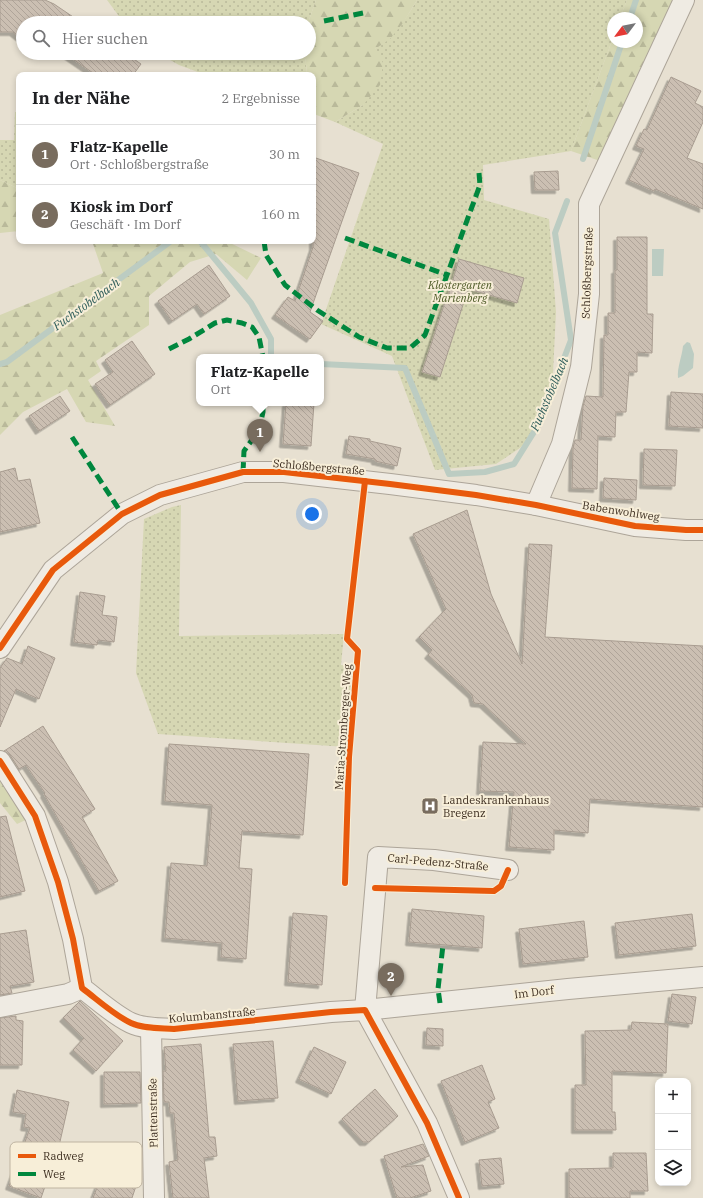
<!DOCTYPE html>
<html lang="de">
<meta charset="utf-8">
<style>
:root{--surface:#fff;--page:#f2f2f2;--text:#202124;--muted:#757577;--line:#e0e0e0;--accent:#786c5e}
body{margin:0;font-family:"IBM Plex Serif",serif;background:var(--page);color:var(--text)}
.controls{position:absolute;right:12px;bottom:12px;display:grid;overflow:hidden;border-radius:8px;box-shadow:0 2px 6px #0003}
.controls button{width:36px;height:36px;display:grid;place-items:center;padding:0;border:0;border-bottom:1px solid var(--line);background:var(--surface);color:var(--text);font:20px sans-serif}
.compass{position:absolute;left:607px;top:12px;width:36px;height:36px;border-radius:50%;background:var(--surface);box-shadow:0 2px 6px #0003;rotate:238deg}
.you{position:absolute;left:312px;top:514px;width:14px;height:14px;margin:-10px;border:3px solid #fff;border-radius:50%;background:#1a73e8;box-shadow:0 0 0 6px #1a73e833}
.badge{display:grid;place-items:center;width:26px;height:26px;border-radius:50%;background:var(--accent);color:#fff;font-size:13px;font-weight:700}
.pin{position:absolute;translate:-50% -33px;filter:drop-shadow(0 1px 2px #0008)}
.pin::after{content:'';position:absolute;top:21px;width:14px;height:12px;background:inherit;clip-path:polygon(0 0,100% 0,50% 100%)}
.popup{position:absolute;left:196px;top:354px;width:128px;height:52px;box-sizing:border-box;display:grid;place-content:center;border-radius:8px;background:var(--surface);filter:drop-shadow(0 1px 3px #0005);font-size:13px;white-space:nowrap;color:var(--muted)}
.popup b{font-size:15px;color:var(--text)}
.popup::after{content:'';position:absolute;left:50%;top:100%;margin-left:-8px;border:8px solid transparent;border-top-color:var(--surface)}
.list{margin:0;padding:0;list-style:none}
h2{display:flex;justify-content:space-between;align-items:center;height:52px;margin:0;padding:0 16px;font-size:17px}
h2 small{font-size:13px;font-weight:400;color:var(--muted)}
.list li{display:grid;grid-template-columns:26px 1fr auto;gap:12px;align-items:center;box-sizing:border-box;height:60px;padding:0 16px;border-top:1px solid var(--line)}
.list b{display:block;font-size:15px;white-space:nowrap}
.list p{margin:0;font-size:13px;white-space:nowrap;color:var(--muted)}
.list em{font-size:13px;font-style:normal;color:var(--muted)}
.icon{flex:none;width:22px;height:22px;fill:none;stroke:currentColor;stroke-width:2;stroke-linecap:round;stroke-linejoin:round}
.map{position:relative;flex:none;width:703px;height:1198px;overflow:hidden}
.search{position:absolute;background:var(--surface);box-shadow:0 2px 6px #0003;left:16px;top:16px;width:300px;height:44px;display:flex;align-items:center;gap:10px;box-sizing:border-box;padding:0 14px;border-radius:22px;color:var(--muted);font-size:15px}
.panel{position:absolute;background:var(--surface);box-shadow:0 2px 6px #0003;left:16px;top:72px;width:300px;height:172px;border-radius:8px}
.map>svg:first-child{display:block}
</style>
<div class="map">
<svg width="703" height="1198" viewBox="0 0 703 1198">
<defs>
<pattern id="grass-dots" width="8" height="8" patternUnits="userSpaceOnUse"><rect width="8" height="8" fill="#d6d7b3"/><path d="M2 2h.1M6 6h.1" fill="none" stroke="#b9b99a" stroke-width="1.8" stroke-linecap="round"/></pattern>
<pattern id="forest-firs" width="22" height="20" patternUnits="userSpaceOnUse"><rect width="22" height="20" fill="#d6d7b3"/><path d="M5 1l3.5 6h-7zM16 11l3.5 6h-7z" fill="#b9b99a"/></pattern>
<pattern id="building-back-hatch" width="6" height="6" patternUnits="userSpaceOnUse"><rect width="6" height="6" fill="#cbbfb2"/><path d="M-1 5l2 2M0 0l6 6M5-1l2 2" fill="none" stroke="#afa499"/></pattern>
<filter id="shadow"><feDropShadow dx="-3.5" dy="3.5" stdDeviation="0" flood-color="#0004"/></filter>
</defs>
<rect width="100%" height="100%" fill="#e7e0d1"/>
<g fill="url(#grass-dots)">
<path d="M107,0H316L308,23H124Z"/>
<path d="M417,0H627L620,18H613V38L571,151L483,165L484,200L549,219L556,312L553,373L540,426L520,448L496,464L435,470L392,356L321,324L383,144L335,122L363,105L375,49C396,34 404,22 417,0Z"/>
<path d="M158,53H305L307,75H206L179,65Z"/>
<path d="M15,112H19V189L0,180V140H14Z"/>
<path d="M181,505L179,636L344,634L341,665L352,666L346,747L158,734L136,673L144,519L172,507Z"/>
</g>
<g fill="url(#forest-firs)">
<path d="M316,0H417L403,23L390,39L375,49L383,63L380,85L363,105L335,122L314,114L313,75H307L305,53H309L308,23Z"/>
<path d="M627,0H674L603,162L571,151L613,38V42H637V18H620Z"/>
<path d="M0,180L19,189V231L0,233Z"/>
<path d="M92,241H226L261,258L247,280L216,254L190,262L149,296V325L96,361L101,371L88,380L115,426L86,422L67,389L23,412L0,435V315L103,273Z"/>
<path d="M0,769L30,818L17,824L0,803Z"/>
</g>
<g fill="#bcccc2">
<path d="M652,249H664L663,276H652Z"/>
<path d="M687,342L690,343L694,354L693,368L683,376L678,378C677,367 682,357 683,346Z"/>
</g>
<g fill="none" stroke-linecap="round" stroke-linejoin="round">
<g stroke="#bcccc2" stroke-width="6">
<path d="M630,18L636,0"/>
<path d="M583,159L622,42"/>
<path d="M200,241L251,303L271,339V357"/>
<path d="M0,364L7,362L171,241"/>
<path d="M321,364L405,368L449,474L485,472L514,464L539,424L571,340L555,233L567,201"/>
</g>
</g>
<g fill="url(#building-back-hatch)" stroke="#a89c90" filter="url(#shadow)">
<path d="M0,0H45L54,4L82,23H23V40L13,32H0Z"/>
<path d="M64,53H125L141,64L133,75H96Z"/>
<path d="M671,77L701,91L695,103L703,107V122L687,158L703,164V209L655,189L654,191L629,180L644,149L636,146L644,129L647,130Z"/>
<path d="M313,157L359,173L310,312L323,321L310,339L275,315L288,297L295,301L313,247Z"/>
<path d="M558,171L559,190H535L534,172Z"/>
<path d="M617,237H647V314H653L652,353L637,352V372H629L626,412H616L615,437L598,436L597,489L572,488L573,448L575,440H581L583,406L586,396L603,397L604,335H608V313H615V270H617Z"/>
<path d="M459,259L524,278L517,303L468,289L440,377L422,372L445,302L446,303Z"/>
<path d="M209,265L230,296L204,314L197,304L172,321L158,301Z"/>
<path d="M132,341L155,374L110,405L95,384L113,372L105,360Z"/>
<path d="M671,392L703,394V428L669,426Z"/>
<path d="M60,396L70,411L39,431L29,416Z"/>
<path d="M286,403H314L311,446L283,444Z"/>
<path d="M349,436L370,439V441L401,448L397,466L375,461V459L346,454Z"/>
<path d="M644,449L677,450L675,486L643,485Z"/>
<path d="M15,468L18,481L30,479L40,523L0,532V472Z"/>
<path d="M604,478L637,480L636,500L603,498Z"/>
<path d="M467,510L491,594L522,664L529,544L552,545L545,637L703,646V807L590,799L588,833L554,830V850L509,847L514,792L480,791L483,742L526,744L483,704L474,703L472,695L428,655L432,650L419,637L446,609L413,534Z"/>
<path d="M80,592L105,596L102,615L117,617L114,642L98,640L97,645L74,642Z"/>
<path d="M28,646L55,658L39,699L16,689L0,727V668L7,658L22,664Z"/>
<path d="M43,726L95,809L82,817L118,881L99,891L44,794L45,793L26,765L19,769L10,755L4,751Z"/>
<path d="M169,744L309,754L303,835L242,831L239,868L252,869L246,959L221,957L222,943L165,938L171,863L207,866L212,805L165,801Z"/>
<path d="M6,816L25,891L0,897V817Z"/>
<path d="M412,909L484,916L482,948L409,942Z"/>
<path d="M293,913L327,916L322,985L288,982Z"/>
<path d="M692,914L696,946L619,955L615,923Z"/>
<path d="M584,921L588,957L523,964L519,929Z"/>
<path d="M26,930L34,982L10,986L12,993L0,995V934Z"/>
<path d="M672,994L696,997L692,1024L668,1021Z"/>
<path d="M80,1001L123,1041L96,1071L73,1050L84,1038L63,1018Z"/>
<path d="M16,1016V1020L23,1021L22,1065H0V1018Z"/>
<path d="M632,1022L668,1024L666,1073L612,1071V1112H615L616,1130H575V1085H586L585,1031L631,1030Z"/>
<path d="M427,1028L443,1029V1046L426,1045Z"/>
<path d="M273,1041L278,1098L238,1101L233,1044Z"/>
<path d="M201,1044L209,1137H215L217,1156L204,1158L209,1198H173L169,1162L178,1160L174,1113H170L169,1102H164L163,1071H166L164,1047Z"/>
<path d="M314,1047L346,1062L331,1094L299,1079Z"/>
<path d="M482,1065L495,1099L488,1102L499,1128L465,1142L441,1081Z"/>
<path d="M104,1072H140L141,1103L104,1104Z"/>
<path d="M375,1089L398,1116L369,1142H363L342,1119Z"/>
<path d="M17,1090L69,1102L59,1146L41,1198L9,1186L30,1128L24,1127L26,1114L13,1112Z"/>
<path d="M423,1144L429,1156L401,1167L423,1165L431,1191L410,1198H397L384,1156Z"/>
<path d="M613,1153H646L648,1191H630V1198H569V1169L613,1168Z"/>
<path d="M501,1158L504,1184L482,1186L479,1160Z"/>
<path d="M103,1172L136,1186L132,1198H93Z"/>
</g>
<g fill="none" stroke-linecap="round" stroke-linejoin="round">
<g stroke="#ada599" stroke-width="22">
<g id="minor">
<path d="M536,505L562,444L581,367L589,294V204L684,0"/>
<path d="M0,648L53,570L122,514L160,495L243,472H284L390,484L476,495L536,505L635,526L686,530H703"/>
<path d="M0,761L35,816L58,882L73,939L82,988C98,1000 114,1015 131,1023C144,1029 160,1028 174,1029L331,1012L365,1010L427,1123L459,1198"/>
<path d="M508,870L434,860L378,857L365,1010L568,989L703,977"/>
<path d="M0,1007L68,994L82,988"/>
<path d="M151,1028L154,1198"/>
</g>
</g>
<use href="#minor" stroke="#efebe3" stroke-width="20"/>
<g stroke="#00873e" stroke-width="5" stroke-dasharray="10 5" stroke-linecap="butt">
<path d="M324,21L363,13"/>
<path d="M345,238L447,275"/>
<path d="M264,241L266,255L285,285L317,310L359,337L387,348H410L425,335L480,185L479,173"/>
<path d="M169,349L189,339L215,323L227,320L242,323L252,327L259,337L263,357"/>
<path d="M72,437L122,514"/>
<path d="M243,472L244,451L259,430L263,412V403"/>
<path d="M440,1003L438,989L443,945"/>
</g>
<g stroke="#f7eed8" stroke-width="8">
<g id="cycleway">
<path d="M0,648L53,570L122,514L160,495L243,472H284L390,484L476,495L536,505L635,526L686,530H703"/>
<path d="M0,761L35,816L58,882L73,939L82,988C98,1000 114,1015 131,1023C144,1029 160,1028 174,1029L331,1012L365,1010L427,1123L459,1198"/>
<path d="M345,883L349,757L358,651L347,639L365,481"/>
<path d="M375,888L494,891L501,886L508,870"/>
</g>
</g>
<use href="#cycleway" stroke="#e8590c" stroke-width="6"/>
</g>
<defs>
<g id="hospital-square" transform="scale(0.9)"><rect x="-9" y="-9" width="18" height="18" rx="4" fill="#786c5e" stroke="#f7eed8"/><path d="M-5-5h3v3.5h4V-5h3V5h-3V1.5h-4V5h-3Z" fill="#fff"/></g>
</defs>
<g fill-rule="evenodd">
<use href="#hospital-square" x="430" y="806"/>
</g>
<g text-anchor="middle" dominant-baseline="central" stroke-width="4" stroke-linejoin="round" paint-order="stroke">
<g font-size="11" fill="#3d2e20" stroke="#f7eed8">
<text transform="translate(587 273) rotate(-88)">Schloßbergstraße</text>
<text transform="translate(319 467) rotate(5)">Schloßbergstraße</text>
<text transform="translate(621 511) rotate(9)">Babenwohlweg</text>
<text transform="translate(343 727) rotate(-86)">Maria-Stromberger-Weg</text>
<text transform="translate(438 862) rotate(5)">Carl-Pedenz-Straße</text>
<text transform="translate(534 992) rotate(-7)">Im Dorf</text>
<text transform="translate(212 1015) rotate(-5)">Kolumbanstraße</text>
<text transform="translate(153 1113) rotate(-91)">Plattenstraße</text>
</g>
<g font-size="11" font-style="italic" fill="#4d5a26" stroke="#f7eed8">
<text x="460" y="285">Klostergarten<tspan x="460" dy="13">Marienberg</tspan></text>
</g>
<g font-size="11" fill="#3d2e20" stroke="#f7eed8" text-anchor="start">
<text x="443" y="800">Landeskrankenhaus<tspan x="443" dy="13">Bregenz</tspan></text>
</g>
<g font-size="12" font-style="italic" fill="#2f5d5a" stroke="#f7eed8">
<text transform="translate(86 304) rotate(-36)">Fuchstobelbach</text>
<text transform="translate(549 394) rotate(-67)">Fuchstobelbach</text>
</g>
</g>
<rect x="10" y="1142" width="132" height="46" rx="6" fill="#f7eed8" stroke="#bfb4a1" stroke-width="1"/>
<rect x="18" y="1154" width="18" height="4" fill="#e8590c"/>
<rect x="18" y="1172" width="18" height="4" fill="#00873e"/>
<g font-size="11" fill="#3d2e20">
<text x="43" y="1160">Radweg</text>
<text x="43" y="1178">Weg</text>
</g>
</svg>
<div class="controls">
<button>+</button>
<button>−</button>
<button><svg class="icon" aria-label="layers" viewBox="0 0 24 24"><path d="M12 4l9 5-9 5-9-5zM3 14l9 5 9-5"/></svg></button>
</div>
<svg class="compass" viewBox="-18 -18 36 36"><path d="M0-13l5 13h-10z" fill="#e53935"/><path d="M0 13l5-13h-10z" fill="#757577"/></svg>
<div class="you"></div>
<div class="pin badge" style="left:260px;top:452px">1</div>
<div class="popup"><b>Flatz-Kapelle</b>Ort</div>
<div class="pin badge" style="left:391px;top:996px">2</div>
<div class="search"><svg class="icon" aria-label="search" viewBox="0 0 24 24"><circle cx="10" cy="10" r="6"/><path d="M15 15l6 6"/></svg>Hier suchen</div>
<section class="panel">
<h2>In der Nähe<small>2 Ergebnisse</small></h2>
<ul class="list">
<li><span class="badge">1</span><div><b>Flatz-Kapelle</b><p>Ort · Schloßbergstraße</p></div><em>30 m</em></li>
<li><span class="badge">2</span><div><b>Kiosk im Dorf</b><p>Geschäft · Im Dorf</p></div><em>160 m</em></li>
</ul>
</section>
</div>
